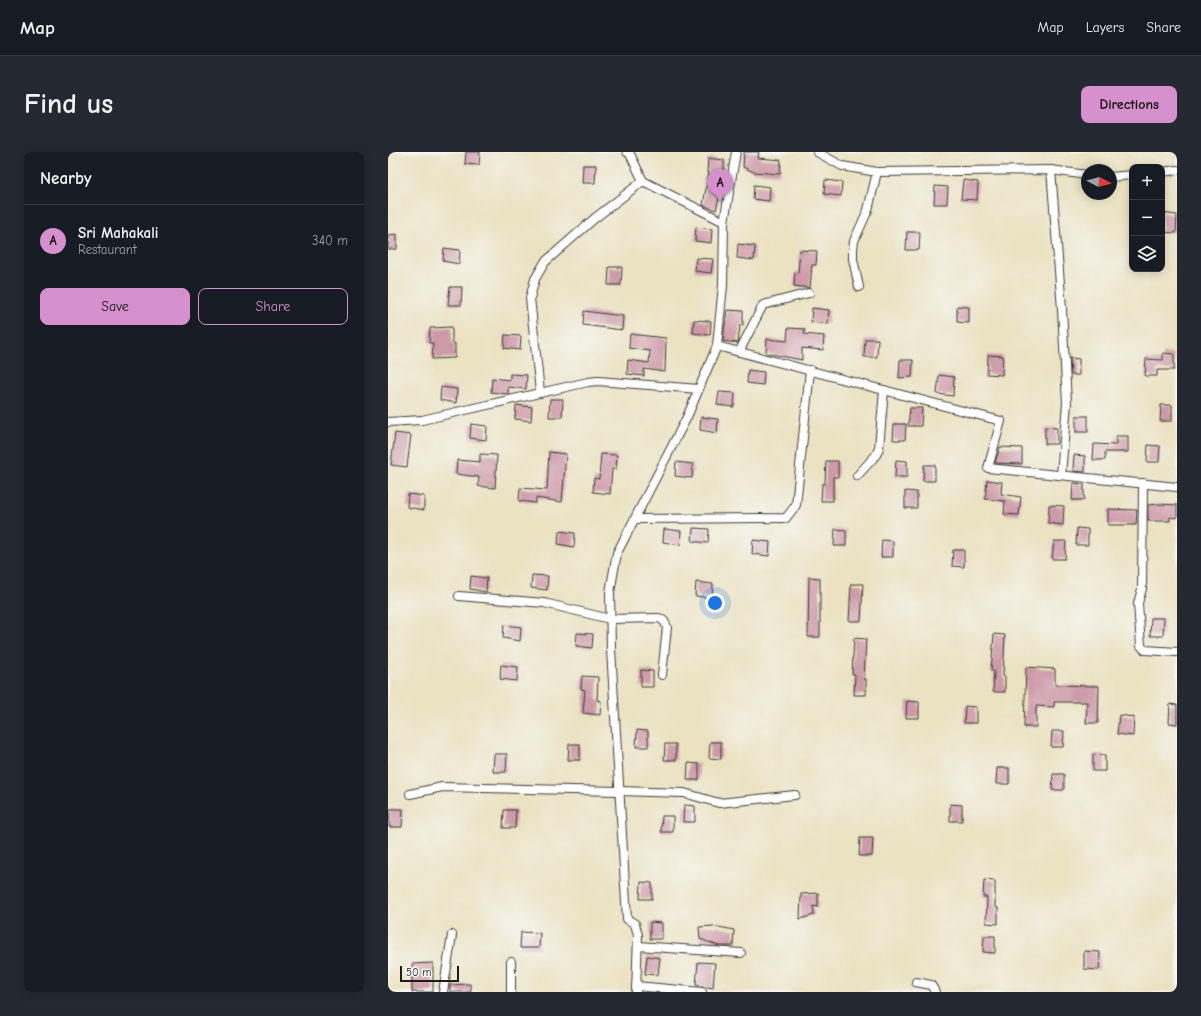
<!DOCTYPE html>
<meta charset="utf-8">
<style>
:root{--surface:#171b24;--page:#242831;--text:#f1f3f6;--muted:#9ea1a6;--line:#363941;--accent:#d690ce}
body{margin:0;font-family:"Comic Neue",sans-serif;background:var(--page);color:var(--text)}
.controls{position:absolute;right:12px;top:12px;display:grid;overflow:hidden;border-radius:8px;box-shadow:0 2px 10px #0003}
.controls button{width:36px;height:36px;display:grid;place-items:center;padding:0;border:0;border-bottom:1px solid var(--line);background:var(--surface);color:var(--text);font:20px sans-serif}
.compass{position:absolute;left:693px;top:12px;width:36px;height:36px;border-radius:50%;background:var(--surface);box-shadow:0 2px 10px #0003;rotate:97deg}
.scale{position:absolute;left:12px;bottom:10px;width:59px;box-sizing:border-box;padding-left:4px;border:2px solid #1c1c1c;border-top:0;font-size:11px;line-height:14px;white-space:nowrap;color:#1c1c1c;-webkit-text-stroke:3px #f6f6f2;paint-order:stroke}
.you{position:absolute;left:327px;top:451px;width:14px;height:14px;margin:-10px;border:3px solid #fff;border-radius:50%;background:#1a73e8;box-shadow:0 0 0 6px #1a73e833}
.badge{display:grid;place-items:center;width:26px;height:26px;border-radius:50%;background:var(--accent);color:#111;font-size:13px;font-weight:700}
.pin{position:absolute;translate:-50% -33px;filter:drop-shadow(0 1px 2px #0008)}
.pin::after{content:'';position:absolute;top:21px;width:14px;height:12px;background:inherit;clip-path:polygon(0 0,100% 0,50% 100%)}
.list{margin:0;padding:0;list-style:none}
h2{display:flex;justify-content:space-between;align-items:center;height:52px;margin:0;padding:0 16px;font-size:17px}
h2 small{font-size:13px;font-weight:400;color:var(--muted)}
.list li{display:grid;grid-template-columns:26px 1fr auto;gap:12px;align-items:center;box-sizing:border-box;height:72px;padding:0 16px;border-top:1px solid var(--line)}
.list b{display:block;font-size:15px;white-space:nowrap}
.list p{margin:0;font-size:13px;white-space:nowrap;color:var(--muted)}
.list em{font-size:13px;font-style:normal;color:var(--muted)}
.actions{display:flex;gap:8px;padding:12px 16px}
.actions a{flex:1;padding:9px 0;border:1px solid var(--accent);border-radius:8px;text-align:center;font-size:14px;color:var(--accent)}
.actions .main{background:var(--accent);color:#111}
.icon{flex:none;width:22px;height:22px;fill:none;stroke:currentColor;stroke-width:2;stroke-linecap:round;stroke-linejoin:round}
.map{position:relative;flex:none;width:789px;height:840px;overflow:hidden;border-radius:8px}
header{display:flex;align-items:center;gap:24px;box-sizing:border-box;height:56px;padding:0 20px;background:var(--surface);border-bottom:1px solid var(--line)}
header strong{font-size:19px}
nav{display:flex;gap:22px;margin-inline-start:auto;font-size:14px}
.intro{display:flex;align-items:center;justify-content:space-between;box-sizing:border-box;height:96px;padding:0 24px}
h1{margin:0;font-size:28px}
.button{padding:10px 18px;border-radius:8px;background:var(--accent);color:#111;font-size:14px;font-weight:700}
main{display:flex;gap:24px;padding:0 24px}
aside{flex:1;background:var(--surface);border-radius:8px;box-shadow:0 2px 10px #0003}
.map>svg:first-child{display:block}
</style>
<header>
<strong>Map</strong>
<nav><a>Map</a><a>Layers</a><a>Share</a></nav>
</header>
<div class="intro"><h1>Find us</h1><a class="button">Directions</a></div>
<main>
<aside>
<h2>Nearby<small></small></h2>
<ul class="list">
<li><span class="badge">A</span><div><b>Sri Mahakali</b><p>Restaurant</p></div><em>340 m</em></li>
</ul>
<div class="actions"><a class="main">Save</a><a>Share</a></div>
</aside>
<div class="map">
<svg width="789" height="840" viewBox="0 0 789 840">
<rect width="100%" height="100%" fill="#f6f6f2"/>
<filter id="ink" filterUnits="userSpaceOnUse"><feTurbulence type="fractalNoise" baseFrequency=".025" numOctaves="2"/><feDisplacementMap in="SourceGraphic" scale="8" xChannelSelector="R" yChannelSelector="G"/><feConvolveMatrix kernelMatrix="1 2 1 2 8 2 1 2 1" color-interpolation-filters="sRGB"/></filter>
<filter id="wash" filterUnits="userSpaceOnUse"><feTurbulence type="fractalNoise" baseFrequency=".012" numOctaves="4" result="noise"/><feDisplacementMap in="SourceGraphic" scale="16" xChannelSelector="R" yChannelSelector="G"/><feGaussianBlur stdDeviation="0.9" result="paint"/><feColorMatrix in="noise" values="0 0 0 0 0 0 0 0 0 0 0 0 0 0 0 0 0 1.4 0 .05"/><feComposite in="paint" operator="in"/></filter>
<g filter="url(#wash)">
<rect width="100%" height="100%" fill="#ebe2c2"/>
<g id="blocks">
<g fill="#cd9aa9">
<path d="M78,0H92L91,13L77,12Z"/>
<path d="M356,0H371L370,6L393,8L392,22L366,20L355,15Z"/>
<path d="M320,6L336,8V26L328,58L315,53L321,20H319Z"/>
<path d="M195,13H208L207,31H194Z"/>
<path d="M437,28L454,30L453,44L436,42Z"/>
<path d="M575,28L590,30L589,48L573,47Z"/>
<path d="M366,33L382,35L381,49L365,47Z"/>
<path d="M547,34L560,35L559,52H546Z"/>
<path d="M774,61L789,63L788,81L774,80Z"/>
<path d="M308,75L324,77L323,91L307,89Z"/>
<path d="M519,80H532L531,98H518Z"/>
<path d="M9,82V97H0V83Z"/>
<path d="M350,92L367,94L366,108L349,106Z"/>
<path d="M56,96L72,98L71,112L55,109Z"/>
<path d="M412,98L429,99L428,113H424L422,136L406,134L407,120L410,121Z"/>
<path d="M308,106L325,107L323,121L307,119Z"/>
<path d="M221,115H234L233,133H220Z"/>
<path d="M62,135H74L73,153H60Z"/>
<path d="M569,154L581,155V171L569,170Z"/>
<path d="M424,156L441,158L440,172L423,170Z"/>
<path d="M339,158L355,159V173H352L350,191L335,189Z"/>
<path d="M196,159L235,164L234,178L195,173Z"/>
<path d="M306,168L323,169L322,183L305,181Z"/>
<path d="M64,175V191H67V206L44,207L45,191H41L42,176Z"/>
<path d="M400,176L417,177L416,182L436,184L435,198L414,196V208L378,201L379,187L399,189Z"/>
<path d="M242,182L278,186L277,220L256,217V224L239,222L240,208L261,211L262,199L241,196Z"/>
<path d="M117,183L133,184L132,198L116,196Z"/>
<path d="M477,187H490L489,205H476Z"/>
<path d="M775,201L786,202V218H769V224H757L758,207L775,208Z"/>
<path d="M600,203L615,204L614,223L599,222Z"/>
<path d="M682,206L691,207V223H683Z"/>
<path d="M512,208H525L524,225L511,226Z"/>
<path d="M360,218L376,220L375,233L359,231Z"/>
<path d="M122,222L139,223L138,237L120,235V242L103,240L104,226L122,228Z"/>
<path d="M551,223L566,225L565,244L549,242Z"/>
<path d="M53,235L69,237L68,251L52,248Z"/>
<path d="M331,240L347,241L346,255L329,253Z"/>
<path d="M162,247H175L174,265H161Z"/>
<path d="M128,253L144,255L143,269L127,267Z"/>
<path d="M773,253H784V269H772Z"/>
<path d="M522,256H534L533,274H520Z"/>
<rect x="688" y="264" width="12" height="16"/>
<path d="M313,265L330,267L329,281L312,278Z"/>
<path d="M83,272L99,274L98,288L82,286Z"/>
<path d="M506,272H518L517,288H505Z"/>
<path d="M657,275L669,276V292H657Z"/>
<path d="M7,281L23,283L19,315L3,313Z"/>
<path d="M728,284H740V300H717V308H705L706,292L728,293Z"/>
<path d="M760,293L772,294L771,310H759Z"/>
<path d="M612,295L634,296V312L607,311Z"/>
<path d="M161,300L178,302L174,350L148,346V351L131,349L132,336L159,338Z"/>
<path d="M92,302L109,303L107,336L90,334L91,325L68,322L69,308L92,310Z"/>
<path d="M213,302L229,303L228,317H224L222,342L205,340L206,326L211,327Z"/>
<path d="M686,303L697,304V320L685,319Z"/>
<path d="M508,308L519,309V325H507Z"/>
<path d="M438,309H450V325H445V349H433L434,332H437Z"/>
<path d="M288,310L305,312L304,326L287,324Z"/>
<path d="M536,313H547V329H535Z"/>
<path d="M599,328L614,330L613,342L633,345L631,363L616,362L617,349L597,347Z"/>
<path d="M685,331L696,332V348H684Z"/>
<path d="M517,339L529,340V356H517Z"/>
<path d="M20,342L36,344V358L19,355Z"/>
<path d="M771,352L789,353V366L782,365V369H760V353Z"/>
<path d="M661,353L676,354L675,373L660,371Z"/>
<path d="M720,357L749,358L748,373H720Z"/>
<path d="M305,376L321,377L320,391L304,389Z"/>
<path d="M689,376L700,377V393H688Z"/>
<path d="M276,377L293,379L292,393L275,390Z"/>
<path d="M447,377L458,378V394H446Z"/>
<path d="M171,379L187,381L186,395L170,392Z"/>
<path d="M365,388L382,390L381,404L364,402Z"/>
<path d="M494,388L505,389V405H493Z"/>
<path d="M666,389H678L677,407H664Z"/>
<path d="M565,398H576V415L564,414Z"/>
<path d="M144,423L160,424L159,438L143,436Z"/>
<path d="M83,424L99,426L98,440L82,437Z"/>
<path d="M421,425L432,426V485H420Z"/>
<path d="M308,430L325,432L324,446L307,444Z"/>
<path d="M463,432H475L473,469H461Z"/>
<path d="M763,466H776L775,484H762Z"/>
<path d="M116,473L133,475L132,489L115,486Z"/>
<path d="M189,481L205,482L204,496L188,494Z"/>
<path d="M606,482L617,483L615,524H617V540H605L606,519H603Z"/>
<path d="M466,486L478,487L476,527H478V543H466L467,522H464Z"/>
<path d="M113,513L130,515L129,529L112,527Z"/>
<path d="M638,515L667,517V533L711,534L710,571H698L699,550H666V555L648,554V575H636Z"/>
<path d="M253,518L265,519V535H253Z"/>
<path d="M194,524L210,525L209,548L213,549L212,563L195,561L197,538L193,537Z"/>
<path d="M519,549L531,550V566H518Z"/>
<path d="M782,552L789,553V572L781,571Z"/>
<path d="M577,554L588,555V571H576Z"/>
<path d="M731,563L746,565L745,584L729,582Z"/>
<path d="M249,578L260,579V595H248Z"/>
<path d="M664,579H676L675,595H663Z"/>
<path d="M322,590H333V607L321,606Z"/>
<path d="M181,592H192V608H180Z"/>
<path d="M277,592H288V608H276Z"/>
<path d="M106,602H119L118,620H105Z"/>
<path d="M705,602L717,603V619H705Z"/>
<path d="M300,611L311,612V628H299Z"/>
<path d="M609,616H621V632H608Z"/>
<path d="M665,622H676V638H664Z"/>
<path d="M562,652L574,653V669H562Z"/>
<path d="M296,653L307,654V670H295Z"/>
<path d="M2,657H15L14,675H1Z"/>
<path d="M116,658H128L127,676H115Z"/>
<path d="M274,664H285V680H273Z"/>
<path d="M472,686H485L484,704H471Z"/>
<path d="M596,728L607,729V755L610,756V772L598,771L599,745H595Z"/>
<path d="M253,730L264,731V747H252Z"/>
<path d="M430,741V755L425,754L426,763L412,767L413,742Z"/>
<path d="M262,770L274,771V787H262Z"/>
<path d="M325,774L346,778L345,794H331L312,787L311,775Z"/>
<path d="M133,780L152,781L151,796H132Z"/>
<path d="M596,784H607V801L595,800Z"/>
<path d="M696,799L712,800L711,818L696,817Z"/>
<path d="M259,804L272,806L270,823L257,822Z"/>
<path d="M310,810L327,811L325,836L308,833Z"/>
<path d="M45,811V840H24V812Z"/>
<path d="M82,832L83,840H62V833Z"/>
</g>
</g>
</g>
<g filter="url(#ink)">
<use href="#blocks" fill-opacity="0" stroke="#3b3a35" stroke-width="1"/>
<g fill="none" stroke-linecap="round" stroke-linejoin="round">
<g stroke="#3b3a35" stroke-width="10">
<g id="minor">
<path d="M239,0L242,2L255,29L336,70"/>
<path d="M429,0L454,14L489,20L663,18L699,23"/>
<path d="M663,18L674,157L679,251L673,323"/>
<path d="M774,20L789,18"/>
<path d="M723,25L744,23"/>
<path d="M471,135L465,107V97L466,89L480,58L489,20"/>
<path d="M329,194L613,269L600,316L789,335"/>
<path d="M351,200L375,153L421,141"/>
<path d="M152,240L142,146L147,127L157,110L207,66L255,29"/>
<path d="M0,270L34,268L200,230L210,229L311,237"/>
<path d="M469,324L488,303L491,296L496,238"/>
<path d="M755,331L754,437L750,451L753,494L757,498L789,500"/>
<path d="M247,367L398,366L408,353L422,218"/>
<path d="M71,444L156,451L222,467L271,466L276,469L279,475L274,523"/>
<path d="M22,642L54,635L231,639L296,641L331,651L407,643"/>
<path d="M250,794L353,801"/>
<path d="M123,810V840"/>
<path d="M528,830L543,833L547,840"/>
<path d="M248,834L314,840"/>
<path d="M55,840L64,783"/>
<path d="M248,840L250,783L247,772L239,767L223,497L222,440L229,401L299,265L329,194L335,133L336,70L348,0"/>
</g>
</g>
<use href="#minor" stroke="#fff" stroke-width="8"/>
</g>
</g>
</svg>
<div class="controls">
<button>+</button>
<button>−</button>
<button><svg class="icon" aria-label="layers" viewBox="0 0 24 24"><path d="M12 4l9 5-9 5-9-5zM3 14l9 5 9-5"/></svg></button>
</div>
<svg class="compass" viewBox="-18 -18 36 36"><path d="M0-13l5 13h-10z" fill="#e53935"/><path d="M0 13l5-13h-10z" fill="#9ea1a6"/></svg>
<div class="scale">50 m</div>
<div class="you"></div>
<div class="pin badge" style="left:332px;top:50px">A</div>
</div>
</main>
